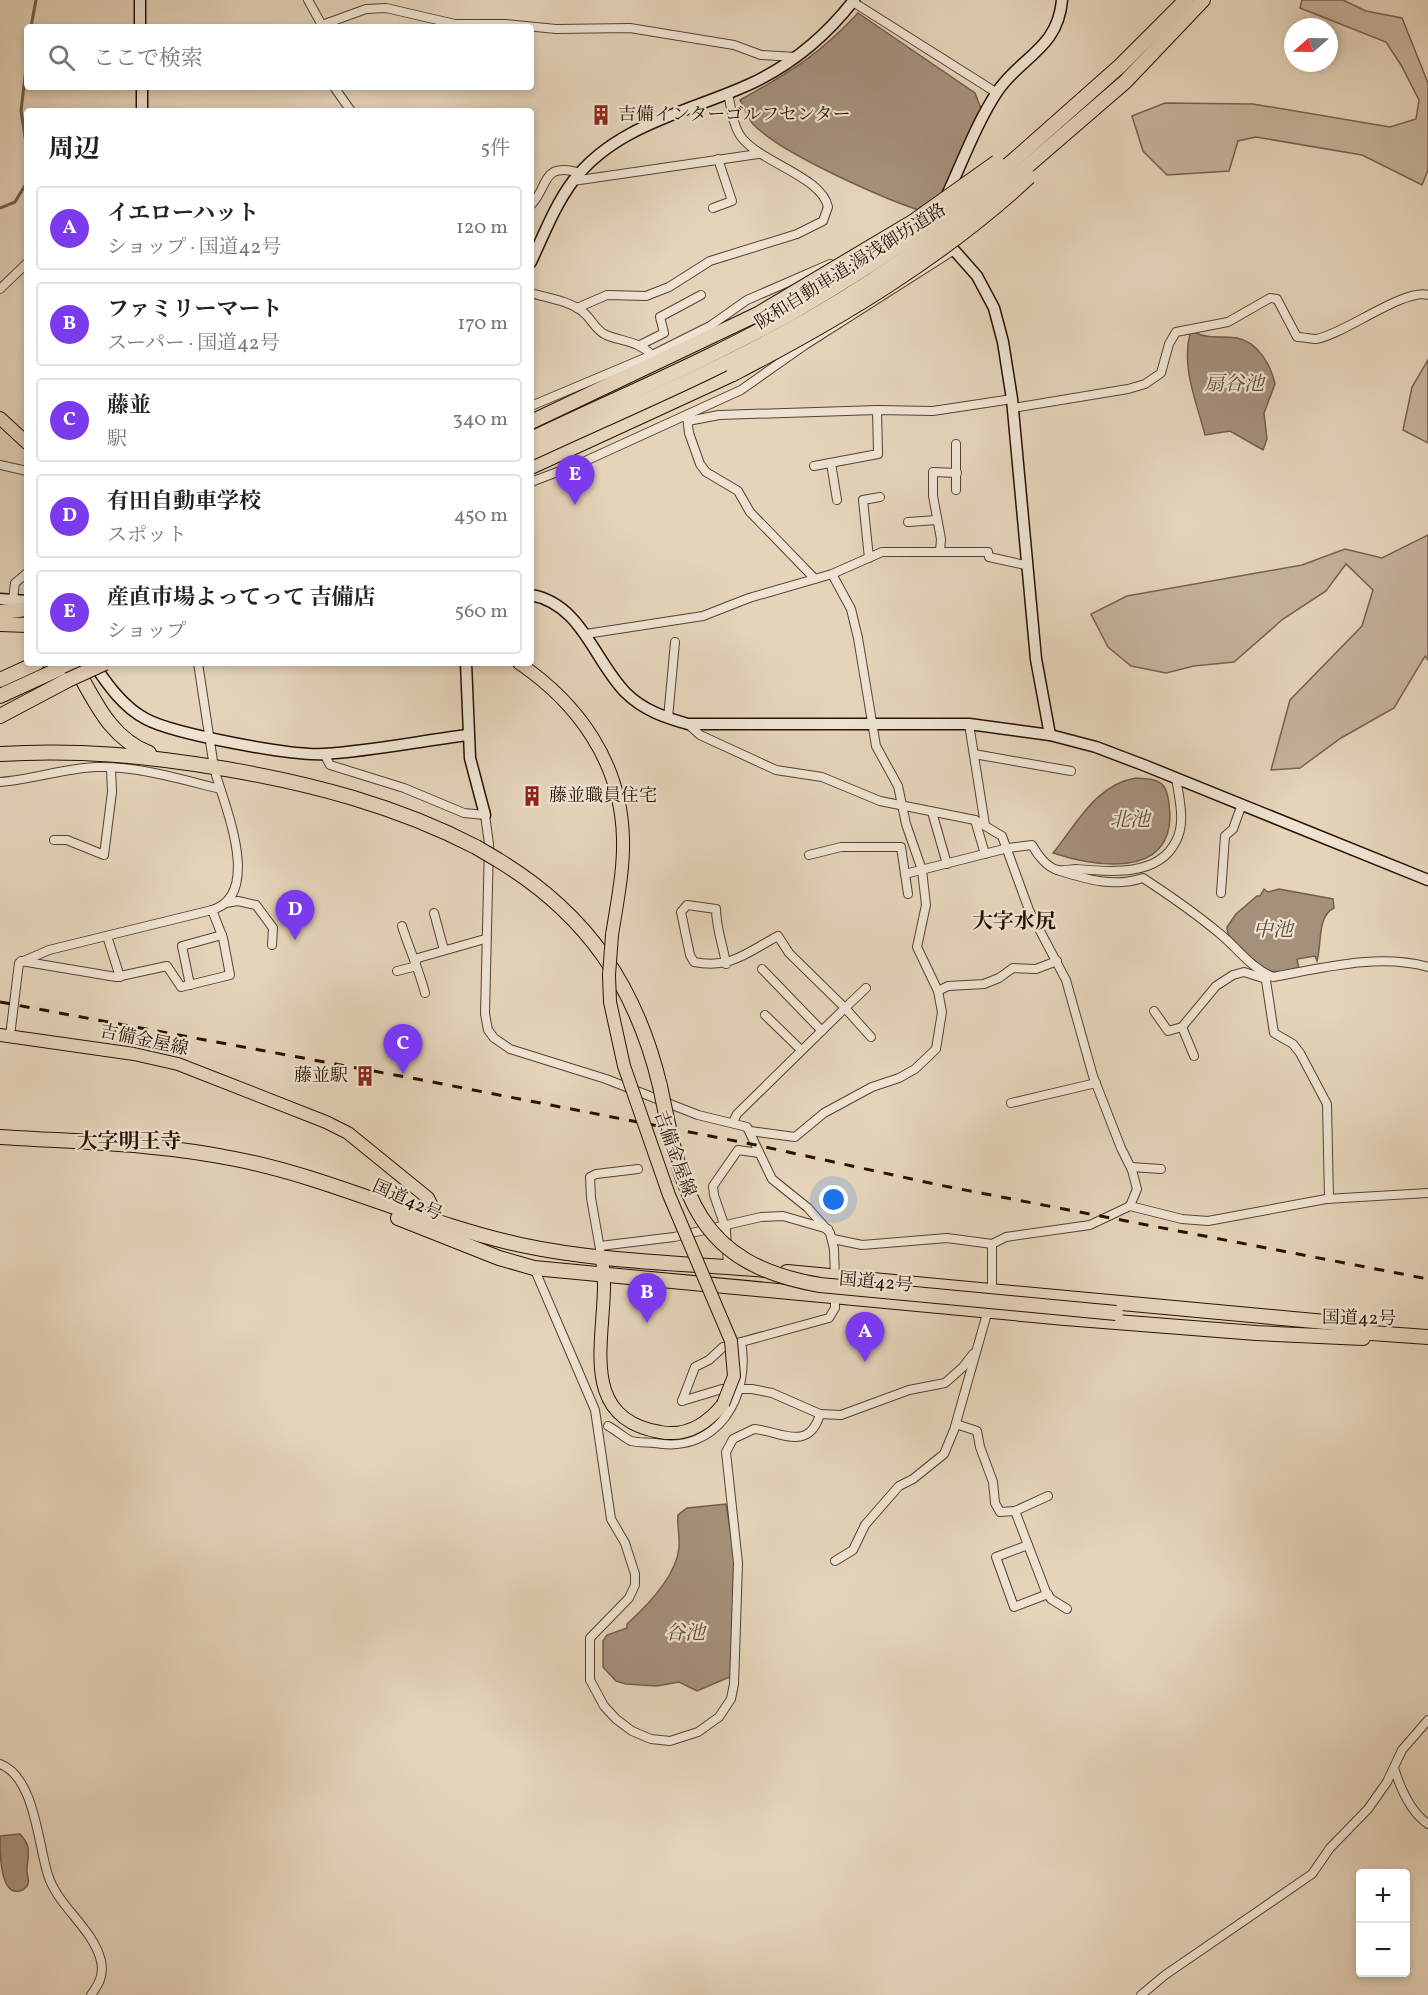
<!DOCTYPE html>
<html lang="ja">
<meta charset="utf-8">
<style>
:root{--surface:#fff;--page:#f2f2f2;--text:#222;--muted:#767676;--line:#e0e0e0;--accent:#7c3aed}
body{margin:0;font-family:Vollkorn,"Noto Serif JP",serif;background:var(--page);color:var(--text)}
.controls{position:absolute;right:18px;bottom:18px;display:grid;overflow:hidden;border-radius:6px;box-shadow:0 3px 9px #0003}
.controls button{width:54px;height:54px;display:grid;place-items:center;padding:0;border:0;border-bottom:2px solid var(--line);background:var(--surface);color:var(--text);font:30px sans-serif}
.compass{position:absolute;left:1284px;top:18px;width:54px;height:54px;border-radius:50%;background:var(--surface);box-shadow:0 3px 9px #0003;rotate:250deg}
.you{position:absolute;left:834px;top:1200px;width:21px;height:21px;margin:-15px;border:4px solid #fff;border-radius:50%;background:#1a73e8;box-shadow:0 0 0 9px #1a73e833}
.badge{display:grid;place-items:center;width:39px;height:39px;border-radius:50%;background:var(--accent);color:#fff;font-size:20px;font-weight:700}
.pin{position:absolute;translate:-50% -50px;filter:drop-shadow(0 2px 3px #0008)}
.pin::after{content:'';position:absolute;top:32px;width:21px;height:18px;background:inherit;clip-path:polygon(0 0,100% 0,50% 100%)}
.list{margin:0;padding:0;list-style:none}
h2{display:flex;justify-content:space-between;align-items:center;height:78px;margin:0;padding:0 24px;font-size:26px}
h2 small{font-size:20px;font-weight:400;color:var(--muted)}
.list li{display:grid;grid-template-columns:39px 1fr auto;gap:18px;align-items:center;box-sizing:border-box;height:84px;margin:0 12px 12px;padding:0 12px;border:2px solid var(--line);border-radius:6px}
.list b{display:block;font-size:22px;white-space:nowrap}
.list p{margin:0;font-size:20px;white-space:nowrap;color:var(--muted)}
.list em{font-size:20px;font-style:normal;color:var(--muted)}
.icon{flex:none;width:33px;height:33px;fill:none;stroke:currentColor;stroke-width:2;stroke-linecap:round;stroke-linejoin:round}
.map{position:relative;flex:none;width:1428px;height:1995px;overflow:hidden}
.search{position:absolute;background:var(--surface);box-shadow:0 3px 9px #0003;left:24px;top:24px;width:510px;height:66px;display:flex;align-items:center;gap:15px;box-sizing:border-box;padding:0 21px;border-radius:6px;color:var(--muted);font-size:22px}
.panel{position:absolute;background:var(--surface);box-shadow:0 3px 9px #0003;left:24px;top:108px;width:510px;height:558px;border-radius:6px}
.map>svg:first-child{display:block}
</style>
<div class="map">
<svg width="1428" height="1995" viewBox="0 0 1428 1995">
<rect width="100%" height="100%" fill="#e5d4ba"/>
<filter id="stains"><feTurbulence type="fractalNoise" baseFrequency=".00333" numOctaves="4"/><feColorMatrix values="0 0 0 0 .2 0 0 0 0 .09 0 0 0 0 .02 0 0 0 .5 -.17"/></filter>
<radialGradient id="worn" r=".72"><stop offset=".6" stop-color="#630" stop-opacity="0"/><stop offset="1" stop-color="#630" stop-opacity=".3"/></radialGradient>
<g fill="#c5b39b" stroke="#77614e" stroke-width="1.5">
<path d="M1302,0H1343L1366,11L1402,18L1428,83V170L1422,185L1362,155L1256,137L1238,141L1229,171L1167,175L1143,151L1132,116L1165,103L1253,104L1390,127L1416,119L1419,100L1401,65L1386,42L1300,8Z"/>
<path d="M1428,360V443L1403,430L1412,387Z"/>
<path d="M1428,535V660L1425,656L1394,708L1341,738L1300,768L1271,770L1290,700L1362,626L1373,590L1346,564L1326,591L1283,619L1234,662L1194,666L1166,673L1131,666L1108,647L1091,614L1127,596L1302,565L1345,549L1382,558Z"/>
</g>
<g fill="#a5917b" stroke="#735d4a" stroke-width="1.5">
<path d="M858,13L975,93L983,114L931,214C890,202 781,154 753,124C748,118 744,107 740,100C789,73 819,55 858,13Z"/>
<path d="M1194,332C1209,340 1221,335 1237,338C1258,342 1271,365 1275,384L1264,413L1267,439L1263,450L1230,431L1205,435C1197,403 1181,367 1190,334Z"/>
<path d="M1136,778C1145,779 1155,778 1162,784C1169,791 1169,806 1170,815C1170,880 1093,866 1053,853C1076,825 1096,784 1136,778Z"/>
<path d="M1264,889L1268,892L1279,889L1333,899L1334,908C1317,916 1322,943 1317,961L1315,956L1297,959L1299,969C1290,970 1279,973 1269,971C1254,967 1227,943 1227,927L1236,914L1257,896H1260Z"/>
<path d="M726,1504L734,1554L732,1676L697,1691L679,1682L657,1686L626,1684L616,1681L603,1667V1641L607,1635L627,1628V1624C647,1606 676,1576 679,1548C680,1537 677,1526 678,1515L687,1508Z"/>
<path d="M20,1834C32,1847 28,1853 27,1869C26,1875 31,1881 27,1886C24,1890 19,1892 14,1891C0,1887 0,1852 0,1836Z"/>
</g>
<g fill="none" stroke-linecap="round" stroke-linejoin="round">
<g stroke="#735d4a" stroke-width="3">
<path d="M31,27L36,0"/>
<path d="M27,59L21,111L27,149"/>
<path d="M0,208L15,202L27,182"/>
</g>
<g stroke="#58402f" stroke-width="10">
<g id="street">
<path d="M308,0L323,27"/>
<path d="M853,2L997,93"/>
<path d="M322,25L366,9L386,8L455,24H505L556,29L630,28L734,45L761,55L796,57"/>
<path d="M334,87L351,111"/>
<path d="M573,181L758,154"/>
<path d="M531,205C549,187 541,161 580,173"/>
<path d="M713,208L732,201L718,159"/>
<path d="M0,289L27,263"/>
<path d="M531,293C547,298 570,301 583,312C592,319 595,330 606,335C624,342 638,341 652,355"/>
<path d="M577,308L607,295L646,296L669,287L710,261L797,234L823,221L828,207C822,177 762,163 742,138C733,127 731,107 728,93"/>
<path d="M640,345L664,333L660,317L701,295"/>
<path d="M531,406L652,355L710,326L747,300L830,264"/>
<path d="M1013,408L1128,389L1145,384L1161,373L1169,344L1176,332L1228,322L1270,298L1277,299L1297,337C1303,337 1311,339 1316,339C1343,335 1404,288 1428,295"/>
<path d="M687,417L689,433L700,464L706,472L738,491L750,512L815,579"/>
<path d="M688,421L719,415L877,410L933,411L1012,399"/>
<path d="M956,444V490"/>
<path d="M831,463L837,500"/>
<path d="M0,465L27,471"/>
<path d="M814,466L878,454L877,410"/>
<path d="M531,482L581,463L741,390L805,345L954,250"/>
<path d="M908,522L937,520"/>
<path d="M940,551L941,539L933,496V472L957,473"/>
<path d="M869,558L863,500L880,497"/>
<path d="M13,599L15,583L27,573"/>
<path d="M586,634L703,616L749,598L832,574L882,552H988L989,557L1025,565"/>
<path d="M198,663L213,761"/>
<path d="M668,718L675,642"/>
<path d="M688,724L700,735L776,770L822,777L880,801L975,820L1002,836L1029,910L1066,980L1093,1076L1121,1148L1132,1170L1137,1189L1130,1206"/>
<path d="M969,724L985,825"/>
<path d="M324,754L330,765L404,788L464,813L485,815L489,844L485,1014L488,1030L494,1038L510,1049L606,1079L698,1115L747,1127L772,1179L808,1208L830,1233L834,1249L835,1279"/>
<path d="M974,754L1071,771"/>
<path d="M0,782C32,780 64,768 97,767C138,766 180,779 220,789"/>
<path d="M932,812L947,864"/>
<path d="M975,820L985,854"/>
<path d="M54,840H67L104,855L112,792L111,768"/>
<path d="M809,855L841,847H901L908,894"/>
<path d="M1057,870C1086,879 1113,888 1143,878C1169,895 1195,913 1219,933C1238,948 1249,967 1273,977C1322,968 1379,953 1428,967"/>
<path d="M905,874L1008,848L1032,845C1037,854 1047,868 1058,870C1064,871 1071,869 1076,869C1109,872 1159,877 1176,841C1186,823 1179,797 1176,778"/>
<path d="M1221,893L1225,836L1233,829L1242,804"/>
<path d="M226,903L238,901L256,905L273,928L272,945"/>
<path d="M434,913L444,950"/>
<path d="M402,926C409,949 419,969 425,993"/>
<path d="M107,936L120,977"/>
<path d="M21,961L116,977L167,966L181,987L230,975L223,938L212,910"/>
<path d="M726,964C723,945 716,928 716,909L687,905L681,912L690,955L694,962C731,969 746,953 778,936L789,953L845,1008L737,1114L733,1122"/>
<path d="M762,969L822,1031"/>
<path d="M397,971L413,967L418,958L485,939"/>
<path d="M1265,974L1274,1033L1293,1044L1300,1053L1327,1104L1329,1199"/>
<path d="M190,985L182,946L222,935"/>
<path d="M866,988L845,1008L871,1037"/>
<path d="M938,991L948,986L984,984L999,978L1013,968L1036,969L1057,961"/>
<path d="M1154,1011L1168,1031L1182,1027L1216,986L1233,975L1244,972L1266,979"/>
<path d="M765,1015L801,1050"/>
<path d="M1182,1027L1194,1056"/>
<path d="M10,1036L19,963L49,950L212,910C262,895 226,809 216,775"/>
<path d="M1011,1103L1096,1083"/>
<path d="M750,1131L795,1137L824,1113L872,1087L899,1078L915,1069L936,1049L942,1012L938,991L917,947L926,905L922,870L906,824L898,786L876,746L858,638L851,609L832,574"/>
<path d="M1131,1167L1161,1169"/>
<path d="M833,1239L862,1245L947,1238L992,1244V1292"/>
<path d="M992,1244L1006,1237L1090,1225L1130,1206L1182,1219L1208,1221L1326,1199L1428,1193"/>
<path d="M600,1246L674,1237L761,1217L783,1216L828,1229"/>
<path d="M600,1249L591,1198L590,1177L596,1174L638,1169"/>
<path d="M728,1267L726,1230L714,1195L713,1186L738,1150L759,1153"/>
<path d="M534,1268L595,1410L611,1519L625,1543L635,1574V1585L629,1598L590,1638V1680L604,1706L616,1719L632,1731L651,1739L670,1741L698,1732L719,1717L731,1699L734,1684L738,1563L726,1452L733,1439L754,1429C779,1431 809,1453 820,1414"/>
<path d="M682,1401L695,1367L709,1360L723,1347L829,1318L835,1308V1294"/>
<path d="M682,1401L722,1389H752L772,1393L820,1414L841,1415L909,1390L945,1383L963,1367L973,1354"/>
<path d="M956,1424L977,1431L980,1447L993,1482L995,1503L1000,1512L1015,1511L1048,1496"/>
<path d="M608,1426C616,1430 623,1437 631,1441C639,1443 647,1442 655,1443C717,1454 751,1397 741,1342"/>
<path d="M1015,1511L1046,1592L1051,1599L1067,1609"/>
<path d="M1028,1545L996,1557L1014,1607L1048,1594"/>
<path d="M835,1561L853,1550L865,1525L899,1486L913,1479L944,1454L954,1430L988,1310"/>
<path d="M0,1764C35,1777 38,1845 48,1875C58,1907 93,1928 101,1961C104,1975 99,1984 91,1995"/>
<path d="M1394,1768C1400,1787 1410,1812 1428,1824"/>
<path d="M1141,1995L1165,1975L1312,1874L1330,1848L1368,1809L1387,1782L1402,1750L1428,1720"/>
</g>
</g>
<g stroke="#290f01" stroke-width="13">
<g id="secondary">
<path d="M140,0V27"/>
<path d="M142,111V87"/>
<path d="M946,197C962,163 976,124 997,92C1020,57 1058,49 1062,0"/>
<path d="M946,236L954,250L977,276L994,308L1003,342L1012,399L1036,659L1050,735"/>
<path d="M531,262C544,234 555,205 573,181C616,125 688,112 748,85C790,66 826,36 854,0"/>
<path d="M531,595C582,604 594,661 626,693C643,710 666,718 688,724H969L1050,735L1096,747L1146,766L1428,880"/>
<path d="M0,599L27,601"/>
<path d="M93,663C107,684 123,707 146,719C174,734 291,756 324,754C372,751 420,741 468,735"/>
<path d="M466,663L470,758L485,815"/>
</g>
</g>
<g stroke="#290f01" stroke-width="14">
<g id="primary">
<path d="M0,418L27,443"/>
<path d="M519,663C579,704 621,763 623,838C624,870 617,903 612,935"/>
<path d="M0,1035L134,1054L178,1064L326,1122L348,1133L428,1198L433,1208L429,1227"/>
<path d="M601,1256C616,1315 565,1416 660,1432C686,1437 707,1424 723,1404"/>
</g>
</g>
<g stroke="#290f01" stroke-width="16">
<g id="highway">
<path d="M1015,159L1120,66L1186,0"/>
<path d="M1023,170L1125,82L1203,0"/>
<path d="M531,422L758,314"/>
<path d="M531,467L733,374"/>
<path d="M0,612L27,609"/>
<path d="M0,624L27,625"/>
<path d="M73,663C94,698 108,737 149,753"/>
<path d="M0,680L37,663"/>
<path d="M0,696L72,663"/>
<path d="M0,716L68,680"/>
<path d="M0,754C78,749 149,756 226,769C313,784 397,806 476,847"/>
<path d="M498,860C587,914 636,986 660,1086"/>
<path d="M0,1137C78,1142 158,1143 235,1159C333,1178 423,1224 521,1245C600,1262 684,1263 765,1270"/>
<path d="M398,1218L499,1258L534,1268L1065,1318L1256,1333L1363,1338"/>
<path d="M787,1272L1336,1323L1357,1332L1428,1337"/>
</g>
</g>
<use href="#street" stroke="#eee3d2" stroke-width="8"/>
<use href="#secondary" stroke="#eee3d2" stroke-width="10"/>
<use href="#primary" stroke="#e5d4ba" stroke-width="12"/>
<use href="#highway" stroke="#e5d4ba" stroke-width="14"/>
<path stroke="#290f01" stroke-width="3" stroke-dasharray="10 10" stroke-linecap="butt" d="M0,1002L422,1080L756,1145L939,1185L1428,1279"/>
<g stroke="#290f01" stroke-width="14" stroke-linecap="butt">
<path id="primary-bridge" d="M612,935L609,975L610,1002L624,1066L669,1195L731,1341L734,1376L723,1404"/>
</g>
<g stroke="#290f01" stroke-width="16" stroke-linecap="butt">
<g id="highway-bridge">
<path d="M758,314L914,221L997,162"/>
<path d="M733,374C839,319 942,258 1029,177"/>
<path d="M531,439C621,396 715,357 802,307C876,263 949,215 1015,159"/>
<path d="M531,453C615,414 701,378 782,334C868,288 947,230 1023,170"/>
<path d="M68,680L105,663"/>
<path d="M476,847L498,860"/>
<path d="M660,1086C682,1194 696,1264 820,1285L1116,1313"/>
</g>
</g>
<use href="#primary-bridge" stroke="#e5d4ba" stroke-width="12"/>
<use href="#highway-bridge" stroke="#e5d4ba" stroke-width="14"/>
</g>
<defs>
<g id="building-bare" transform="scale(1.62)"><path d="M-4-6H4V6H1V3H-1V6H-4ZM-2.5-4.3h1.7v1.8h-1.7ZM.8-4.3h1.7v1.8H.8ZM-2.5-1h1.7V.8h-1.7ZM.8-1h1.7V.8H.8Z" fill="#8f2418" stroke="#eee3d2" stroke-width="2.5" paint-order="stroke"/></g>
</defs>
<g fill-rule="evenodd">
<use href="#building-bare" x="601" y="115"/>
<use href="#building-bare" x="532" y="796"/>
<use href="#building-bare" x="365" y="1076"/>
</g>
<g text-anchor="middle" dominant-baseline="central" stroke-width="4.5" stroke-linejoin="round" paint-order="stroke">
<g font-size="18" fill="#290f01" stroke="#eee3d2" text-anchor="start">
<text x="618" y="115">吉備インターゴルフセンター</text>
<text x="549" y="796">藤並職員住宅</text>
<text x="348" y="1076" text-anchor="end">藤並駅</text>
</g>
<g font-size="18" fill="#290f01" stroke="#eee3d2">
<text transform="translate(851 267) rotate(-32)">阪和自動車道;湯浅御坊道路</text>
<text transform="translate(144 1041) rotate(12)">吉備金屋線</text>
<text transform="translate(674 1154) rotate(70)">吉備金屋線</text>
<text transform="translate(407 1201) rotate(24)">国道42号</text>
<text transform="translate(876 1283) rotate(5)">国道42号</text>
<text transform="translate(1359 1319) rotate(1)">国道42号</text>
</g>
<g font-size="20" font-style="italic" fill="#614a38" stroke="#eee3d2">
<text x="1234" y="385">扇谷池</text>
<text x="1130" y="821">北池</text>
<text x="1273" y="931">中池</text>
<text x="685" y="1634">谷池</text>
</g>
<g font-size="21" font-weight="bold" fill="#290f01" stroke="#eee3d2">
<text x="1014" y="922">大字水尻</text>
<text x="129" y="1142">大字明王寺</text>
</g>
</g>
<rect width="100%" height="100%" filter="url(#stains)"/>
<rect width="100%" height="100%" fill="url(#worn)"/>
</svg>
<div class="controls">
<button>+</button>
<button>−</button>
</div>
<svg class="compass" viewBox="-18 -18 36 36"><path d="M0-13l5 13h-10z" fill="#e53935"/><path d="M0 13l5-13h-10z" fill="#767676"/></svg>
<div class="you"></div>
<div class="pin badge" style="left:865px;top:1362px">A</div>
<div class="pin badge" style="left:647px;top:1323px">B</div>
<div class="pin badge" style="left:403px;top:1074px">C</div>
<div class="pin badge" style="left:295px;top:940px">D</div>
<div class="pin badge" style="left:575px;top:505px">E</div>
<div class="search"><svg class="icon" aria-label="search" viewBox="0 0 24 24"><circle cx="10" cy="10" r="6"/><path d="M15 15l6 6"/></svg>ここで検索</div>
<section class="panel">
<h2>周辺<small>5件</small></h2>
<ul class="list">
<li><span class="badge">A</span><div><b>イエローハット</b><p>ショップ · 国道42号</p></div><em>120 m</em></li>
<li><span class="badge">B</span><div><b>ファミリーマート</b><p>スーパー · 国道42号</p></div><em>170 m</em></li>
<li><span class="badge">C</span><div><b>藤並</b><p>駅</p></div><em>340 m</em></li>
<li><span class="badge">D</span><div><b>有田自動車学校</b><p>スポット</p></div><em>450 m</em></li>
<li><span class="badge">E</span><div><b>産直市場よってって 吉備店</b><p>ショップ</p></div><em>560 m</em></li>
</ul>
</section>
</div>
